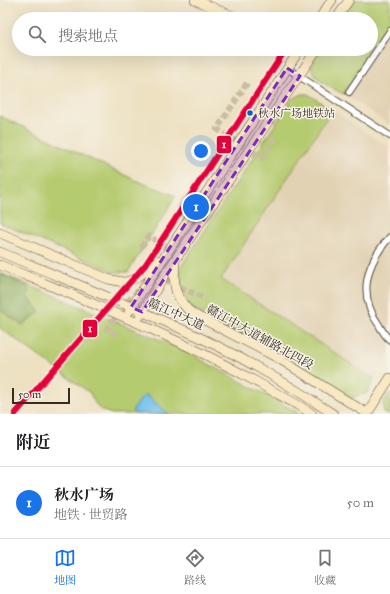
<!DOCTYPE html>
<html lang="zh">
<meta charset="utf-8">
<style>
:root{--surface:#fff;--page:#f6f6f6;--text:#202124;--muted:#757577;--line:#e0e0e0;--accent:#1a73e8}
body{margin:0;font-family:"IM FELL Great Primer","Noto Serif SC",serif;background:var(--page);color:var(--text)}
.scale{position:absolute;left:12px;bottom:10px;width:58px;box-sizing:border-box;padding-left:4px;border:2px solid #3b2a1e;border-top:0;font-size:11px;line-height:14px;white-space:nowrap;color:#3b2a1e;-webkit-text-stroke:3px #f7f3e8;paint-order:stroke}
.you{position:absolute;left:201px;top:151px;width:14px;height:14px;margin:-10px;border:3px solid #fff;border-radius:50%;background:#1a73e8;box-shadow:0 0 0 6px #1a73e833}
.badge{display:grid;place-items:center;width:26px;height:26px;border-radius:50%;background:var(--accent);color:#fff;font-size:13px;font-weight:700}
.pin{position:absolute;translate:-50% -50%;border:2px solid #fff;box-shadow:0 1px 4px #0006}
.list{margin:0;padding:0;list-style:none}
h2{display:flex;justify-content:space-between;align-items:center;height:52px;margin:0;padding:0 16px;font-size:17px}
h2 small{font-size:13px;font-weight:400;color:var(--muted)}
.list li{display:grid;grid-template-columns:26px 1fr auto;gap:12px;align-items:center;box-sizing:border-box;height:72px;padding:0 16px;border-top:1px solid var(--line)}
.list b{display:block;font-size:15px;white-space:nowrap}
.list p{margin:0;font-size:13px;white-space:nowrap;color:var(--muted)}
.list em{font-size:13px;font-style:normal;color:var(--muted)}
.icon{flex:none;width:22px;height:22px;fill:none;stroke:currentColor;stroke-width:2;stroke-linecap:round;stroke-linejoin:round}
.map{position:relative;flex:none;width:390px;height:414px;overflow:hidden}
.search{position:absolute;background:var(--surface);box-shadow:0 4px 16px #0002;left:12px;right:12px;top:12px;height:44px;display:flex;align-items:center;gap:10px;box-sizing:border-box;padding:0 14px;border-radius:22px;color:var(--muted);font-size:15px}
.sheet{height:124px;background:var(--surface)}
nav{display:flex;justify-content:space-around;align-items:center;box-sizing:border-box;height:56px;border-top:1px solid var(--line);background:var(--surface);font-size:11px;color:var(--muted)}
nav a{display:grid;justify-items:center;gap:2px}
nav .on{color:var(--accent)}
.map>svg:first-child{display:block}
</style>
<div class="map">
<svg width="390" height="414" viewBox="0 0 390 414">
<rect width="100%" height="100%" fill="#f7f3e8"/>
<filter id="ink" filterUnits="userSpaceOnUse"><feTurbulence type="fractalNoise" baseFrequency=".025" numOctaves="2"/><feDisplacementMap in="SourceGraphic" scale="8" xChannelSelector="R" yChannelSelector="G"/><feConvolveMatrix kernelMatrix="1 2 1 2 8 2 1 2 1" color-interpolation-filters="sRGB"/></filter>
<filter id="wash" filterUnits="userSpaceOnUse"><feTurbulence type="fractalNoise" baseFrequency=".012" numOctaves="4" result="noise"/><feDisplacementMap in="SourceGraphic" scale="16" xChannelSelector="R" yChannelSelector="G"/><feGaussianBlur stdDeviation="0.9" result="paint"/><feColorMatrix in="noise" values="0 0 0 0 0 0 0 0 0 0 0 0 0 0 0 0 0 1.4 0 .05"/><feComposite in="paint" operator="in"/></filter>
<g filter="url(#wash)">
<rect width="100%" height="100%" fill="#ede1c2"/>
<g fill="#e2d2b4">
<path d="M390,0V125L359,104L315,77L311,70L321,49H371V19Z"/>
<path d="M332,110L390,148V353L374,379L221,279Z"/>
</g>
<g fill="#b5cb6f" stroke="#787a46">
<path d="M353,0H390V24L343,94C333,88 306,77 313,62C315,58 319,53 321,49H371V19H341Z"/>
<path d="M302,94H308L332,110L221,279L374,379L367,393L350,398L307,369L193,309C182,297 180,284 180,268L292,99Z"/>
<path d="M0,116L135,180L176,196L128,272H114L0,223Z"/>
<path d="M0,273L177,347L301,414H112C98,410 96,406 90,393L0,328Z"/>
<path d="M390,392V414H384L383,402Z"/>
</g>
<path fill="#90af62" stroke="#666c40" d="M0,274L28,287L30,292L27,296L40,312L22,325L0,310Z"/>
<path fill="#71c0ec" stroke="#567585" d="M145,394L169,414H136L132,411Z"/>
</g>
<g filter="url(#ink)">
<g fill="none" stroke-linecap="round" stroke-linejoin="round">
<g stroke="#c9bca1" stroke-width="6" stroke-dasharray="6 3" stroke-linecap="butt">
<path d="M247,83L217,129L262,158L275,138"/>
<path d="M141,247L149,236L172,251"/>
<path d="M156,276L206,299"/>
<path d="M116,335L107,329L128,301L140,289"/>
</g>
<g stroke="#564537" stroke-width="8">
<g id="street">
<path d="M287,68L390,136"/>
<path d="M349,92L390,31"/>
<path d="M390,237C366,263 357,295 379,325C382,330 385,336 390,340"/>
</g>
</g>
<g stroke="#564537" stroke-width="10">
<g id="secondary">
<path d="M195,0L240,19"/>
<path d="M319,19L332,0"/>
<path d="M336,19L349,0"/>
<path d="M0,233L108,279C113,280 120,282 125,282C137,280 149,269 158,260"/>
<path d="M0,252C59,277 118,300 177,327C230,350 285,382 333,414"/>
<path d="M175,262C173,285 174,299 193,314L278,358L368,414"/>
<path d="M0,265C89,302 178,337 262,385C279,395 296,403 312,414"/>
<path d="M129,311L300,49"/>
<path d="M140,316L165,275L317,49"/>
<path d="M367,414L390,378"/>
</g>
</g>
<use href="#street" stroke="#fff" stroke-width="6"/>
<use href="#secondary" stroke="#f8e8c3" stroke-width="9"/>
<g stroke="#f7f3e8" stroke-width="9">
<path id="metro-1" d="M15,414L146,264L286,49"/>
</g>
<use href="#metro-1" stroke="#e60039" stroke-width="6"/>
</g>
</g>
<path fill="#7b2cbf" fill-opacity="0.2" stroke="#7b2cbf" stroke-width="3" stroke-dasharray="8 5" stroke-linejoin="round" d="M287,68L300,76L142,312L131,307Z"/>
<circle fill="#0065bd" stroke="#f7f3e8" stroke-width="1.5" cx="250" cy="113" r="3.5"/>
<g text-anchor="middle" dominant-baseline="central" stroke-width="3" stroke-linejoin="round" paint-order="stroke">
<g font-size="11" fill="#3b2a1e" stroke="#f7f3e8" text-anchor="start">
<text x="258" y="113">秋水广场地铁站</text>
</g>
<g font-size="12" fill="#3b2a1e" stroke="#f7f3e8">
<text transform="translate(176 314) rotate(24)">赣江中大道</text>
<text transform="translate(260 337) rotate(29)">赣江中大道辅路北四段</text>
</g>
</g>
<g stroke="#f7f3e8" stroke-width="1.5">
<rect x="216" y="135" width="16" height="19" rx="4" fill="#e60039"/>
<rect x="82" y="319" width="16" height="19" rx="4" fill="#e60039"/>
</g>
<g font-size="11" text-anchor="middle" font-weight="bold" fill="#fff">
<text x="224" y="148">1</text>
<text x="90" y="332">1</text>
</g>
</svg>
<div class="scale">50 m</div>
<div class="you"></div>
<div class="pin badge" style="left:196px;top:207px">1</div>
<div class="search"><svg class="icon" aria-label="search" viewBox="0 0 24 24"><circle cx="10" cy="10" r="6"/><path d="M15 15l6 6"/></svg>搜索地点</div>
</div>
<section class="sheet">
<h2>附近<small></small></h2>
<ul class="list">
<li><span class="badge">1</span><div><b>秋水广场</b><p>地铁 · 世贸路</p></div><em>50 m</em></li>
</ul>
</section>
<nav>
<a class="on"><svg class="icon" aria-label="map" viewBox="0 0 24 24"><path d="M3 6l6-2 6 2 6-2v14l-6 2-6-2-6 2zM9 4v14M15 6v14"/></svg>地图</a>
<a><svg class="icon" aria-label="directions" viewBox="0 0 24 24"><path d="M12 3l9 9-9 9-9-9zM9 14v-3h6M13 9l2 2-2 2"/></svg>路线</a>
<a><svg class="icon" aria-label="saved" viewBox="0 0 24 24"><path d="M7 4h10v16l-5-4-5 4z"/></svg>收藏</a>
</nav>
